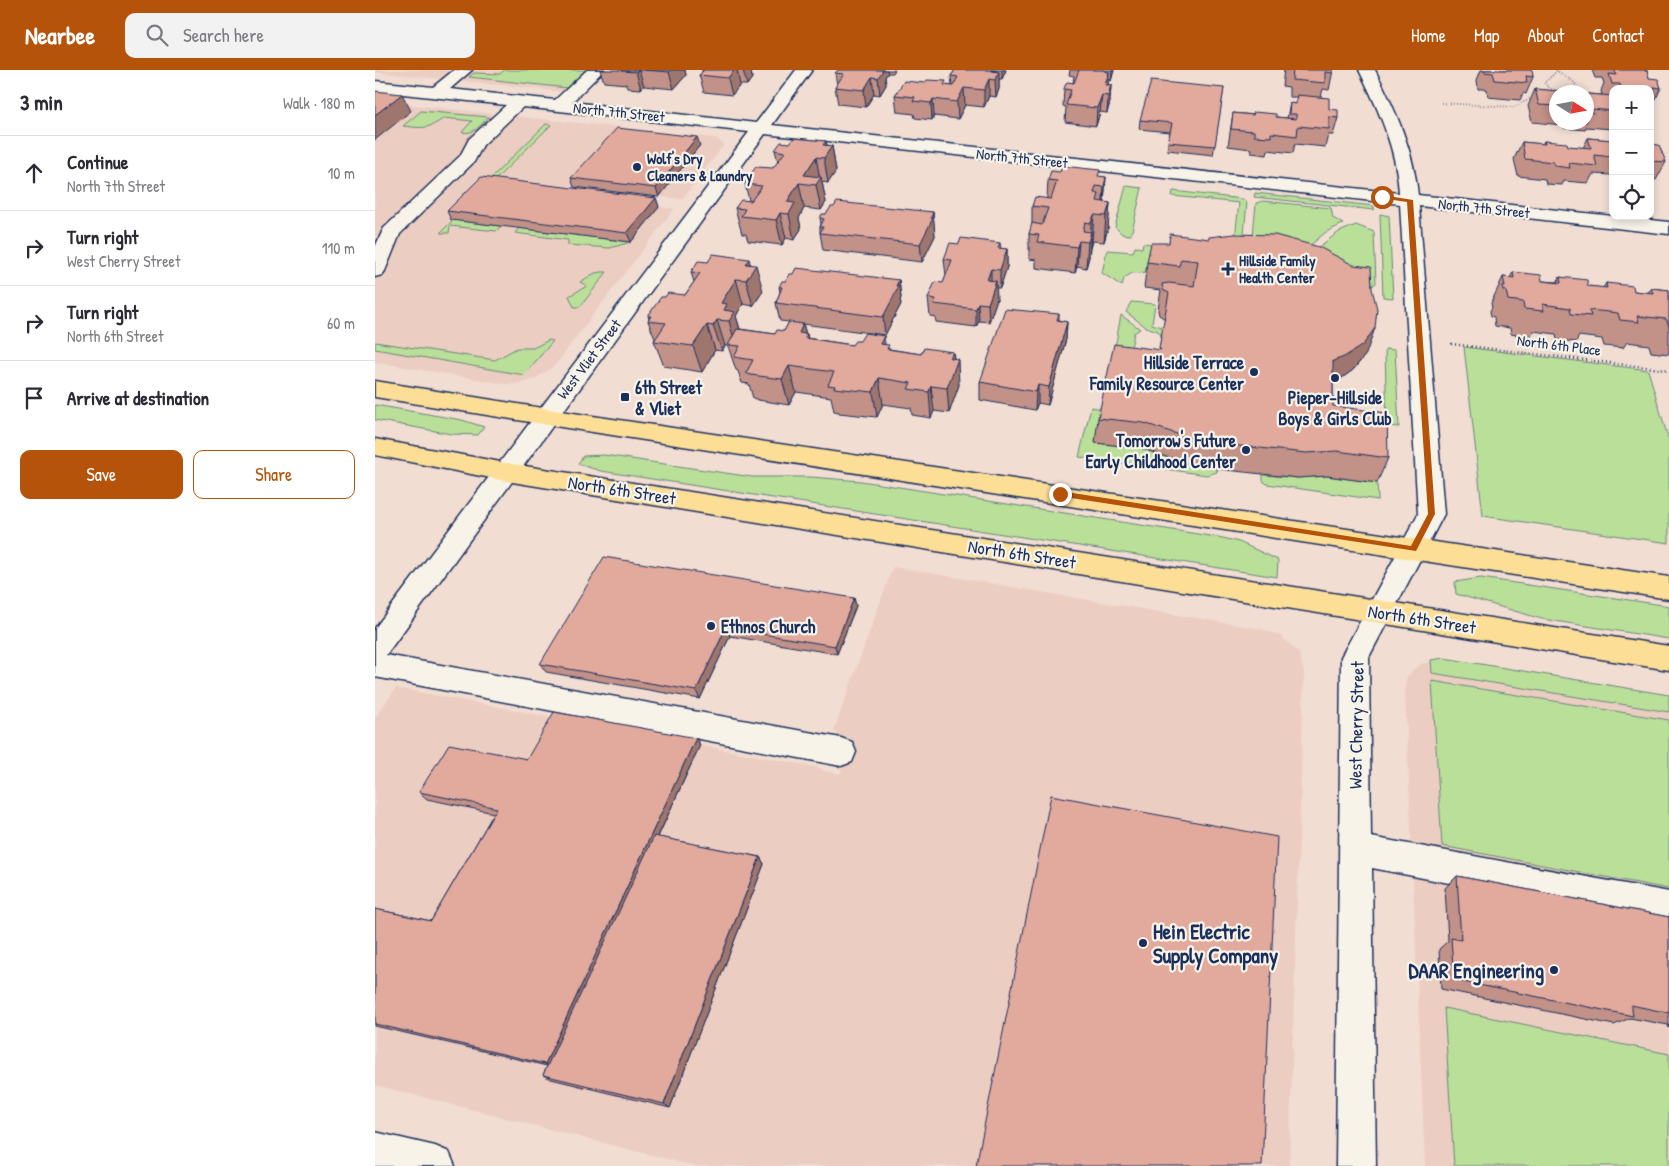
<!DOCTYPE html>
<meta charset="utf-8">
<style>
:root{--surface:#fff;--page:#f2f2f3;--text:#2b2b33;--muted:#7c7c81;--line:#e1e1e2;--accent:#b45309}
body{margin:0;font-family:"Patrick Hand",sans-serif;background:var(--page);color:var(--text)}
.controls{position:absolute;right:15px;top:15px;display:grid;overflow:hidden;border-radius:10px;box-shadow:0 2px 8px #0003}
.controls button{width:45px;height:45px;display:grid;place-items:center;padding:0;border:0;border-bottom:1px solid var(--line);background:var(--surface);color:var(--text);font:25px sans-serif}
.compass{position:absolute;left:1174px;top:15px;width:45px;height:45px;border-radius:50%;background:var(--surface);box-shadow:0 2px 8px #0003;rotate:101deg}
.stop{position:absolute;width:15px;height:15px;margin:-11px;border:4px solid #b45309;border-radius:50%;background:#fff}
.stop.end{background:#b45309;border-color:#fff;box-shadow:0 1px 5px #0008}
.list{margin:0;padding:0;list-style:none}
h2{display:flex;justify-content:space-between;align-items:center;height:65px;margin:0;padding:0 20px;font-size:21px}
h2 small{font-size:16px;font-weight:400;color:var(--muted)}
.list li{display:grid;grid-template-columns:32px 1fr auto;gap:15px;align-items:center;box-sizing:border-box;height:75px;padding:0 20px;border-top:1px solid var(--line)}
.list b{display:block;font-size:19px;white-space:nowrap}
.list p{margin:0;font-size:16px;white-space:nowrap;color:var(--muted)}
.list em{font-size:16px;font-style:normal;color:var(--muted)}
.actions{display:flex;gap:10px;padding:15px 20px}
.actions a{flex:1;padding:11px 0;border:1px solid var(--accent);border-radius:10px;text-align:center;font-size:18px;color:var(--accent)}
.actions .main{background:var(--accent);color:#fff}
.icon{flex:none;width:28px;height:28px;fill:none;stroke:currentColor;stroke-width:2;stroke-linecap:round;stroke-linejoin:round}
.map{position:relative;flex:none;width:1294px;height:1096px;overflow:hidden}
header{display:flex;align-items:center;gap:30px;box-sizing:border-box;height:70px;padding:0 25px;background:var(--accent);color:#fff}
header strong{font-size:24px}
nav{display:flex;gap:28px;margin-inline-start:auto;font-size:18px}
.search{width:350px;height:45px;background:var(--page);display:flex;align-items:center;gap:12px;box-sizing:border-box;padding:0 18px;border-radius:10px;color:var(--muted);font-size:19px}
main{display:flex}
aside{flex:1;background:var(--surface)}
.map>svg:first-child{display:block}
</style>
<header>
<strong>Nearbee</strong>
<div class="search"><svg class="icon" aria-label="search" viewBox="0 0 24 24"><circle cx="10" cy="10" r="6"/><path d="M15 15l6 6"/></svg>Search here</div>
<nav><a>Home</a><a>Map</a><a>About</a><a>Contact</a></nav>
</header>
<main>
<aside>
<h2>3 min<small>Walk · 180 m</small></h2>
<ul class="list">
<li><svg class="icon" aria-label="ahead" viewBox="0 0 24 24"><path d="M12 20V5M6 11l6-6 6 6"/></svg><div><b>Continue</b><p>North 7th Street</p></div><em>10 m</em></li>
<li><svg class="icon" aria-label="right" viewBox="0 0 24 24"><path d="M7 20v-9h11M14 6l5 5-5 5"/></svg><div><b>Turn right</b><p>West Cherry Street</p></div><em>110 m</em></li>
<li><svg class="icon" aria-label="right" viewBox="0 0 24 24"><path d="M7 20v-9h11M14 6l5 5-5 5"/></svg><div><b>Turn right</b><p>North 6th Street</p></div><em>60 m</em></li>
<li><svg class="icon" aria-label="arrive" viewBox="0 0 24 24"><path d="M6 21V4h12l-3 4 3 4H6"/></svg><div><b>Arrive at destination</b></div></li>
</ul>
<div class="actions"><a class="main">Save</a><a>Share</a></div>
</aside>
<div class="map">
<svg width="1294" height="1096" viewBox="0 0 1294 1096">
<rect width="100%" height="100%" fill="#f1ddd2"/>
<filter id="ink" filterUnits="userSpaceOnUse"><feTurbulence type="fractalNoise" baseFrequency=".02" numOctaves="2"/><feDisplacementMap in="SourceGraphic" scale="10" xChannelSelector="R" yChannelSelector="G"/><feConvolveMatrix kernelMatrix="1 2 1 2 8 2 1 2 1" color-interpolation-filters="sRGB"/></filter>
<g filter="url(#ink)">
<g fill="#eccdc2">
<path d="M0,0H213L190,22L0,2Z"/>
<path d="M0,31L341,68L349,75L307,129L193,116L192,126L299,139L180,295L160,309L140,314H131L0,292Z"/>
<path d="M518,497L886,559L906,566L924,583L929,603L914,1096H320L0,1015V648L21,618L446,698V700L465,704L477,669L465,667L459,660Z"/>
<path d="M1069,588L1294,625V1096H1050L1030,620L1031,608L1038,600L1046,594Z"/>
</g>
<g fill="#badf99" stroke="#6a877c">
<path d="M129,0H211L192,18L94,7L99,3L125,4Z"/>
<path d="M46,41L114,47C105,55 99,65 87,62L97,51L69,48C53,60 47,58 28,56Z"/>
<path d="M171,54L176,55L119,111L114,110Z"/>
<path d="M751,116L767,118L756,165L747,164L740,157Z"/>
<path d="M798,121L867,129L872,132L868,174L859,177L864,133L797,126Z"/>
<path d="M880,123L999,136V140L879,127Z"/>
<path d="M888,131L956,138L958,148L968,154L951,162L931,179L877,176L881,133Z"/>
<path d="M1005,144L1014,146L1018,228L1008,227Z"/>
<path d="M78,150L126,156L121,161L75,156L74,163H65Z"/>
<path d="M981,155L999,162L1001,213L996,217L941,179L964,162Z"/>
<path d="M144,158L256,172L235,178L193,175V170L140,163Z"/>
<path d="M768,173L847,182L772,202L757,203L749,208L747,216L727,203L732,180L758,182L760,177L767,178Z"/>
<path d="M227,202H232L205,237H199L194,226L212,216L205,212L220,203Z"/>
<path d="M756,232L780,234L777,254L789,258L787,267L783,261L771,257L751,242Z"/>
<path d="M746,245L765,259L759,263L756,278L737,294Z"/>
<path d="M174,270L178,271L149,305L0,279V272L120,290L142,278H158Z"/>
<path d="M1089,277L1273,300L1294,371V473L1108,446Z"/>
<path d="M1010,279L1020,280L1024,357L1012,356Z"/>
<path d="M0,335L87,350L109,357L103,365L76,364L0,350Z"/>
<path d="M716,337L728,339L721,373L765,378L806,392L842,399V402L832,405L704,387Z"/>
<path d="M229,385L377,407H436L486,411L848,468L864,472L903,490L902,507L226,401L203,394L208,386Z"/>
<path d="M888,405L923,408L952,406L1002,413L1003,430L892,414L888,411Z"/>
<path d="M1106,508L1294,536V569L1167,549L1081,524L1080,512Z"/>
<path d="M1069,588L1294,625V642L1057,603L1056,590Z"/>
<path d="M1057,611L1294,650V819L1067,776Z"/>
<path d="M1069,938L1294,984V1096H1079Z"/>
</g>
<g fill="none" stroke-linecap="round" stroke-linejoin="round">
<g stroke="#1b2f5e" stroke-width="3">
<g id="minor">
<path d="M79,0H97L75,19L180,30L212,0H229L197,32L381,53L421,0H437L397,55L1024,123C1022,80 1003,38 984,0H1000C1020,39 1039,81 1043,125L1294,152V164L1044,136L1069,444L994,587L996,767L1294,822V856L997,798L1001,1096H961L966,587L1043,444L1025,134L390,64L11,585L466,668L477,672L481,682L477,692L466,696L0,607V558L374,62L148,37L108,75L99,92L25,164L10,201L7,205L0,207V177L9,158L85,86L94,69L131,35L0,21V11L58,17Z"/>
<path d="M0,1062L60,1076L74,1082L80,1096H0Z"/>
</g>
</g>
<g stroke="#1b2f5e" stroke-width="3">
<g id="major">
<path d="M0,311L211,345L1294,507V529L211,361L0,327Z"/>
<path d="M0,369L131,393L1294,576V600L131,411L0,385Z"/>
</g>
</g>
<g stroke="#1b2f5e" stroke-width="2" stroke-dasharray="0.5 2.5" stroke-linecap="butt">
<path d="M1181,0L1200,13L1202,19L1199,21"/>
<path d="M1182,1L1169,13L1176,19L1187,22"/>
<path d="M1066,33L1139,37L1159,27"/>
</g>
<path stroke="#1b2f5e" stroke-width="2.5" stroke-dasharray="1 3" stroke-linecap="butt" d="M1076,274L1294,300"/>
<use href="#minor" fill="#f7f3e8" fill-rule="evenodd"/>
<use href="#major" fill="#fdde96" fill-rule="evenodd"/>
</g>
<g fill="#c29187" stroke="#1b2f5e">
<path d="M225,0H310L311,5L299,19L269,16L266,19L252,18L251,14L229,12Z"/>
<path d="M327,0H377L376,2L377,8L372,15H365L357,25L329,22L324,5L327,2Z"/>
<path d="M463,0H520L518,3H513L510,7L511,15L505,25L499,24L491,37L463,34L460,17L462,15L460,3Z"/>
<path d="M580,0H631L627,9H624V19L621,27L614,26L609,37L590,35L583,49L559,46L557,50L540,48L539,44L522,42L520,25L571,15L577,16L576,6Z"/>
<path d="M695,0H739L736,11L733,10V15H736L735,32L732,43L725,42L721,56L690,52L691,37L688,36L689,19L698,13L699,6L694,5Z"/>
<path d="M909,0H958L954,20L948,19L946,27L954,39L963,48L958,65H953L950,77L920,74L918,83L893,80L892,85L876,83V79L853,76L858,43L912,48L915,33L920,34L922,27H914V17L907,16Z"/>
<path d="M1106,0H1157L1158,7L1151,24L1148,23L1145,30L1113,27L1112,19H1103L1102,10Z"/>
<path d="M1217,0H1272V1L1274,8L1286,18L1278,35H1276L1275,36V19H1238V59L1211,57L1210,60L1189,58L1188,55L1157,52L1153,36L1160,19L1191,22L1193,19L1208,22H1182V52H1212V24L1227,25L1226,21L1229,13L1227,8H1220Z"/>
<path d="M849,18L838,85L792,80L795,62L764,59L765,50Z"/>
<path d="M1237,67H1238V108L1237,105L1218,104L1213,113L1189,111L1187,115L1171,114L1170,109L1143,106L1139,89L1147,72L1167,74L1169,71L1193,76L1208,78L1213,68L1235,70Z"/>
<path d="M451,71L452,75L457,76L461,101L453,113L447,112L451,132L446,140L429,138L424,148L426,159L419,170L411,168L407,175L373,171L371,164H367L360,138L374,130L370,114L371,113L370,111L398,98L403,92L400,80L415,73Z"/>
<path d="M1275,74L1291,92L1281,110L1275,109Z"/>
<path d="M325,75L284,127L199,117L196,108Z"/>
<path d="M724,107H731L729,132L735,133L733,158L729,172L717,171L715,178L714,187L711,198L702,196L700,203L661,198V190L654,189V164L657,156V136L672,128L673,110Z"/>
<path d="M281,128L284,137L256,172L76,150L72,141Z"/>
<path d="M558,142L560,166L547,192L448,180L445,163V157L446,154L445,148L451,144Z"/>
<path d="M625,173L626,179H632V197L625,218H621L622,229L614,252L604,251L601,257L561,252L560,247L555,246L553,228L568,213L571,206L569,189L584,174Z"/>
<path d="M794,173L991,284L978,300L958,314V336L1013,388L1002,413L952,406L923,408L842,399L806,392L765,378L720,373L723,348L784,280L790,249L784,245L783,240L786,220L769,218L772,192Z"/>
<path d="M333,192L376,194L388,221L378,236L368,234L361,246L365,259L400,264L409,261L414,252L405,251L401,233L405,222L404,217L411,211L524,210L526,228L525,230L526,234L510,265L428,254L431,264H432V268L477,275H510L514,279L546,284L578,282L579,288L584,315L574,343L559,341L556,348L537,345L536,338L508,334L502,347L464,343V342L459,341L456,327L421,322L414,335L383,330L378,328L374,314L367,313L363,301L361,300L353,276H350L347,281L340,280L327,302L289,296L279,271L280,269L273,251L274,249L273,246L290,227L310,225L319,212L316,202Z"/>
<path d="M1138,202L1167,211L1182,212L1185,207L1213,216L1228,218L1231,213L1259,221L1273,223L1276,218L1294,220V284L1276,282L1274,275L1252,272L1248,278L1229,276L1227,269L1204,266L1201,272L1182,270L1181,264L1158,261L1155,267L1136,264L1135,258L1120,256L1119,247L1116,246L1115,241L1117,237L1116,233L1128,207L1135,208Z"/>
<path d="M684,244V250L692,252L691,269L673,335L663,333L660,340L605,330V312Z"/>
<path d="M479,528L481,536L462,584L355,566L325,629L171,602L165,594Z"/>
<path d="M321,668L325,675L283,767L385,787L389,794L295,1038L176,1009L168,1005L172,996L0,956V839L56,851L119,743L52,729L44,722L152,689Z"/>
<path d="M1082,806L1294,847V958L1293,955L1255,948L1239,955L1066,919L1064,879L1073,871L1070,818Z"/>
</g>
<g fill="#9e766e" stroke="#1b2f5e">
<path d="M263,0H264L269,16L266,19L261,2Z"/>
<path d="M296,0H310L311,5L299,19L294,2Z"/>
<path d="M359,0H362L365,15L357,25L353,8Z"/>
<path d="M368,0H377L376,2L377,8L372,15Z"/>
<path d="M503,0H512L513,3L510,7L511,15L505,25L503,8Z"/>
<path d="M617,0H621V7L624,2V19L621,27L620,10L617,1Z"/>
<path d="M627,0H631L627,9Z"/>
<path d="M737,0H739L736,11Z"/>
<path d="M734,2L733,19L730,15Z"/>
<path d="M497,7L499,24L491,37L489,20Z"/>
<path d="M614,9V26L609,37V20Z"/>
<path d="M736,15L735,32L732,43L733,26Z"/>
<path d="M589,18L590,35L583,49L582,32Z"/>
<path d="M27,24L36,41L0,70V45Z"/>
<path d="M727,25L725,42L721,56L722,38Z"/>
<path d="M558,29L559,46L557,50L556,33Z"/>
<path d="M322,67L325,75L284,127L281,118Z"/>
<path d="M451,71L453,82L457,76L461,101L453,113L449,88L448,75Z"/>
<path d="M441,87L445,109L446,107L451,132L446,140L441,115L429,105Z"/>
<path d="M731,107L729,133L727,142L729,117Z"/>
<path d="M424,113L429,138L424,148L426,159L419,170L414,144L412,132Z"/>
<path d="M281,128L284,137L256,172L252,163Z"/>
<path d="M735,133L733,158L729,172L731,146Z"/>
<path d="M558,142L560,166L547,192L545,174Z"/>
<path d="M405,143L411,168L407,175L401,150Z"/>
<path d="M719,145L717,171L715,178L716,153Z"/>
<path d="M716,162L714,187L711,198L713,172Z"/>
<path d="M704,171L702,196L700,203L702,177Z"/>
<path d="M632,179V197L625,218V200Z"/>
<path d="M374,189L377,200L381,195L388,221L378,236L371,210V194Z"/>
<path d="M616,199V217L612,210Z"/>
<path d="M361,209L368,234L361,246L367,267L361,276L354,251L346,233Z"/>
<path d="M524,210L526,228L525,230L526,234L510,265L508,247Z"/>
<path d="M621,211L622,229L614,252L613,234Z"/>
<path d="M603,233L604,251L601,257V239Z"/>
<path d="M342,250L350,276L347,281L338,256Z"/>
<path d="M692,252L691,269L673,335L674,317Z"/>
<path d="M428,254L431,265L432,264L437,290L424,263Z"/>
<path d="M332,255L340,280L327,302L318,276Z"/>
<path d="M1000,258L991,284L978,300L960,313L950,317L958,291Z"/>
<path d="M509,266L512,291L505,274Z"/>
<path d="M578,282L580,297L583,289L584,315L574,343L572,318L575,288Z"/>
<path d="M414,296L421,322L414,335L407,309Z"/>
<path d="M504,308L508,334L502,347L498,322Z"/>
<path d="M663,315V333L660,340L661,322Z"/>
<path d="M556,316L559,341L556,348L554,322Z"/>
<path d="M479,528L481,536L462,584L460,576Z"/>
<path d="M351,558L355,566L325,629L321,621Z"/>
<path d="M321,668L325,675L177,997L170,994Z"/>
<path d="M385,787L389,794L295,1038L289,1034Z"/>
</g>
<g fill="#e2a99d" stroke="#1b2f5e">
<path d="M248,0H263L261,2L247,1Z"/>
<path d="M270,0H296L294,2Z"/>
<path d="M329,0H359L353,8L324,5Z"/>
<path d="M463,0H508L503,8L497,7L489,20L460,17L469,4L460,3Z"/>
<path d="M580,0H617V1L624,2L620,10L614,9L609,20L589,18L582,32L558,29L556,33L538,31L540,27L520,25L529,11L550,13L552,10L571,11L569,15L578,16L583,7L576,6Z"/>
<path d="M704,0H729V1L734,2L730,15H736L733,26L727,25L722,38L691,35L696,20L689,19L690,16L692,12L699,13Z"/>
<path d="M915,0H958V3L950,2V13L917,10L918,0Z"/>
<path d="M1109,0H1157L1158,7L1151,6L1152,13L1120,10L1118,3L1109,2Z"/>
<path d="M1239,0H1269L1270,1H1272L1274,8L1283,9L1286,18L1279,17L1281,24H1275V19H1246L1245,14H1237L1234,4L1242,5Z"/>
<path d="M776,11L849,18L840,76L793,72L797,53L765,50Z"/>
<path d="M1160,19L1194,22L1193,19L1208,20V22H1182V36L1164,35Z"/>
<path d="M0,21L27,24L0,45Z"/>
<path d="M1212,24L1238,26V41L1217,39L1218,43L1212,42Z"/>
<path d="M922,25L954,28V39L963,40V48L954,47V59L923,56L922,66L896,63V67L879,66V61L856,59L858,43L878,45L879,42L901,44V47L921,49V44H914L915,33L921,34Z"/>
<path d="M242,58L322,67L281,118L196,108Z"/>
<path d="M1237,67H1238V87L1219,85L1222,96L1194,93L1195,98L1180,96L1178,92L1150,89L1147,72L1170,74L1169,71L1192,73L1193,76L1216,78L1213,68L1238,70Z"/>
<path d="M419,68L451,71L448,75L457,76L449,88L441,87L429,105L446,107L441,115L424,113L412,132L420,133L414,144L405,143L401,150L366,146L370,139L360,138L366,130L376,131L387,116L370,114L373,111H370L381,97L398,98L410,82L400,80L406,72L415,73Z"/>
<path d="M1275,74L1284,75L1291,92L1275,91Z"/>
<path d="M687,96L725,100L723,106L731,107L729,117L721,116L719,123L724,124L722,131L735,133L731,146L719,145L716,153L710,152L708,161L716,162L713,172L704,171L702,177L662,172L664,165L654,164L657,153L667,155L673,138L657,136L660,127L676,129L682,111L673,110L676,101L685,102Z"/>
<path d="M106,107L281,128L252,163L72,141Z"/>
<path d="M462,132L558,142L556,148H558L545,174L445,163L448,157H445L449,149L445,148L447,144H451L456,137H459Z"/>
<path d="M795,164L834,169V167L859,164L900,165L944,177L978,195L996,197L997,219L1002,239L1000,258L988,275L969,287L958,291V336L1012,343L1013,388L962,381L931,383L847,374L811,367L769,353L723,348L739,274L786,280L784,278L794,223L788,220L787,214L794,213L819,216L823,191L806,189L804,196L772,192L776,173H794Z"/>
<path d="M586,168L625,173L623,178L632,179L625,200L616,199L612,210L621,211L613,234L603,233L601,239L559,234L561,229L553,228L560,212L568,213L577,190L569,189L575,173L584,174Z"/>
<path d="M338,184L374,189L371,194L381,195L371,210L361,209L346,233L352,234L349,240L360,242L354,251L342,250L338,256L332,255L318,276L279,271L291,253L273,251L276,246H273L286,227H290L293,223L310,225L325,203L316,202L323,191L333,192Z"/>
<path d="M421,198L524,210L521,216H524L508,247L401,233L407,217H404L407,211H411L415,204H418Z"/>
<path d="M1138,202L1166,205L1167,211L1186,213L1185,207L1212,210L1213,216L1232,218L1231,213L1258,216L1259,221L1278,223L1276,218L1294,220V256L1291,249L1262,246L1264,252L1245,250L1243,243L1214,240L1216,246L1196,244L1195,238L1167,234L1169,241L1149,239L1148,232L1133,230L1131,221L1128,220L1127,216H1130L1128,207L1139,208Z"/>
<path d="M630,239L684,244L682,250L692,252L674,317L663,315L661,322L605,312Z"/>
<path d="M414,252L428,254L424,263L432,264L430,268L477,275L480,271H485L490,263L509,266L505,274L514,275L512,279L546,284L549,278L578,282L575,288L583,289L572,318L556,316L554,322L533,319L536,313L504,308L498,322L459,318L460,316L453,315L459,302L414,296L407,309L376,305L371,303L378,290L359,287L365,276L353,275L362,259L400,264L402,260L409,261Z"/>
<path d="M229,487L479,528L460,576L351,558L321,621L165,594Z"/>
<path d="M179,642L321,668L170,994L0,954V839L56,851L122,738L44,722L74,674L152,689Z"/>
<path d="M676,725L902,767L887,1096H601Z"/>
<path d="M279,766L385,787L289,1034L168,1005Z"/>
<path d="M1082,806L1294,847V943L1256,935L1258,946L1079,910L1076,868L1086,870Z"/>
</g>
</g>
<path fill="#b45309" d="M1007,125L1038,130L1060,444L1041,481L683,426L682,424L685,421L1036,476L1053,444L1032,132L1005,128Z"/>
<g fill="#1b2f5e" stroke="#f7f3e8" stroke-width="2">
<circle cx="262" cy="97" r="5"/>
<path d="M850.5 191.5h5v5h5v5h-5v5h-5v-5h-5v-5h5z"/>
<circle cx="879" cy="302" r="5"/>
<circle cx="960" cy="308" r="5"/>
<rect x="245" y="322" width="10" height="10" rx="2.5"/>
<circle cx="871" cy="380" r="5"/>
<circle cx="336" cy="556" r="5"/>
<circle cx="768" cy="873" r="5"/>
<circle cx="1179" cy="900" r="5"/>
</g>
<g text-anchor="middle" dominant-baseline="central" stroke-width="4.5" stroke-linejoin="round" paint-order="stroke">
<g font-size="15" fill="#1b2f5e" stroke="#f7f3e8">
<text transform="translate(244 42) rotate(6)">North 7th Street</text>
<text transform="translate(647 88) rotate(6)">North 7th Street</text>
<text transform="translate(1109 138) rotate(6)">North 7th Street</text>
<text transform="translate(1184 275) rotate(7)">North 6th Place</text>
<text transform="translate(214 289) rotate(-53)">West Vliet Street</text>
</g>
<g font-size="15" font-weight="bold" fill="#1b2f5e" stroke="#f7f3e8" text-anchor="start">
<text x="272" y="88">Wolf's Dry<tspan x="272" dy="17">Cleaners &amp; Laundry</tspan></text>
<text x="864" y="190">Hillside Family<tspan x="864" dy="17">Health Center</tspan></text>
</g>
<g font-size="18" font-weight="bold" fill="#1b2f5e" stroke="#f7f3e8" text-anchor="end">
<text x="869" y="292">Hillside Terrace<tspan x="869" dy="21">Family Resource Center</tspan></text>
<text x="260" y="317" text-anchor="start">6th Street<tspan x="260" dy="21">&amp; Vliet</tspan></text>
<text x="960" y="327" text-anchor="middle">Pieper-Hillside<tspan x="960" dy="21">Boys &amp; Girls Club</tspan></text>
<text x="861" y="370">Tomorrow's Future<tspan x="861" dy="21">Early Childhood Center</tspan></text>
<text x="346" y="556" text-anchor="start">Ethnos Church</text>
</g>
<g font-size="18" fill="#1b2f5e" stroke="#f7f3e8">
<text transform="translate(247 420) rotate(9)">North 6th Street</text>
<text transform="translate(647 484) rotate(9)">North 6th Street</text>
<text transform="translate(1047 549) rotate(9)">North 6th Street</text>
<text transform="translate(981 655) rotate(-89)">West Cherry Street</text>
</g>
<g font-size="21" font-weight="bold" fill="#1b2f5e" stroke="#f7f3e8" text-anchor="start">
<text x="778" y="861">Hein Electric<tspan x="778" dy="24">Supply Company</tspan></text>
<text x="1169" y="900" text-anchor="end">DAAR Engineering</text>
</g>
</g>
</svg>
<div class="controls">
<button>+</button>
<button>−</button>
<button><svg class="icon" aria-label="locate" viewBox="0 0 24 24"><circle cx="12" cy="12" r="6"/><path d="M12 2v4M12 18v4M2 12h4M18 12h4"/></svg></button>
</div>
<svg class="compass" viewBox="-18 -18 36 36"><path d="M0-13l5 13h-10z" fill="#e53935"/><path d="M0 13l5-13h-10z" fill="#7c7c81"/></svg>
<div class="stop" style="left:1007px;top:127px"></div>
<div class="stop end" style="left:685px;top:424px"></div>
</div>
</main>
